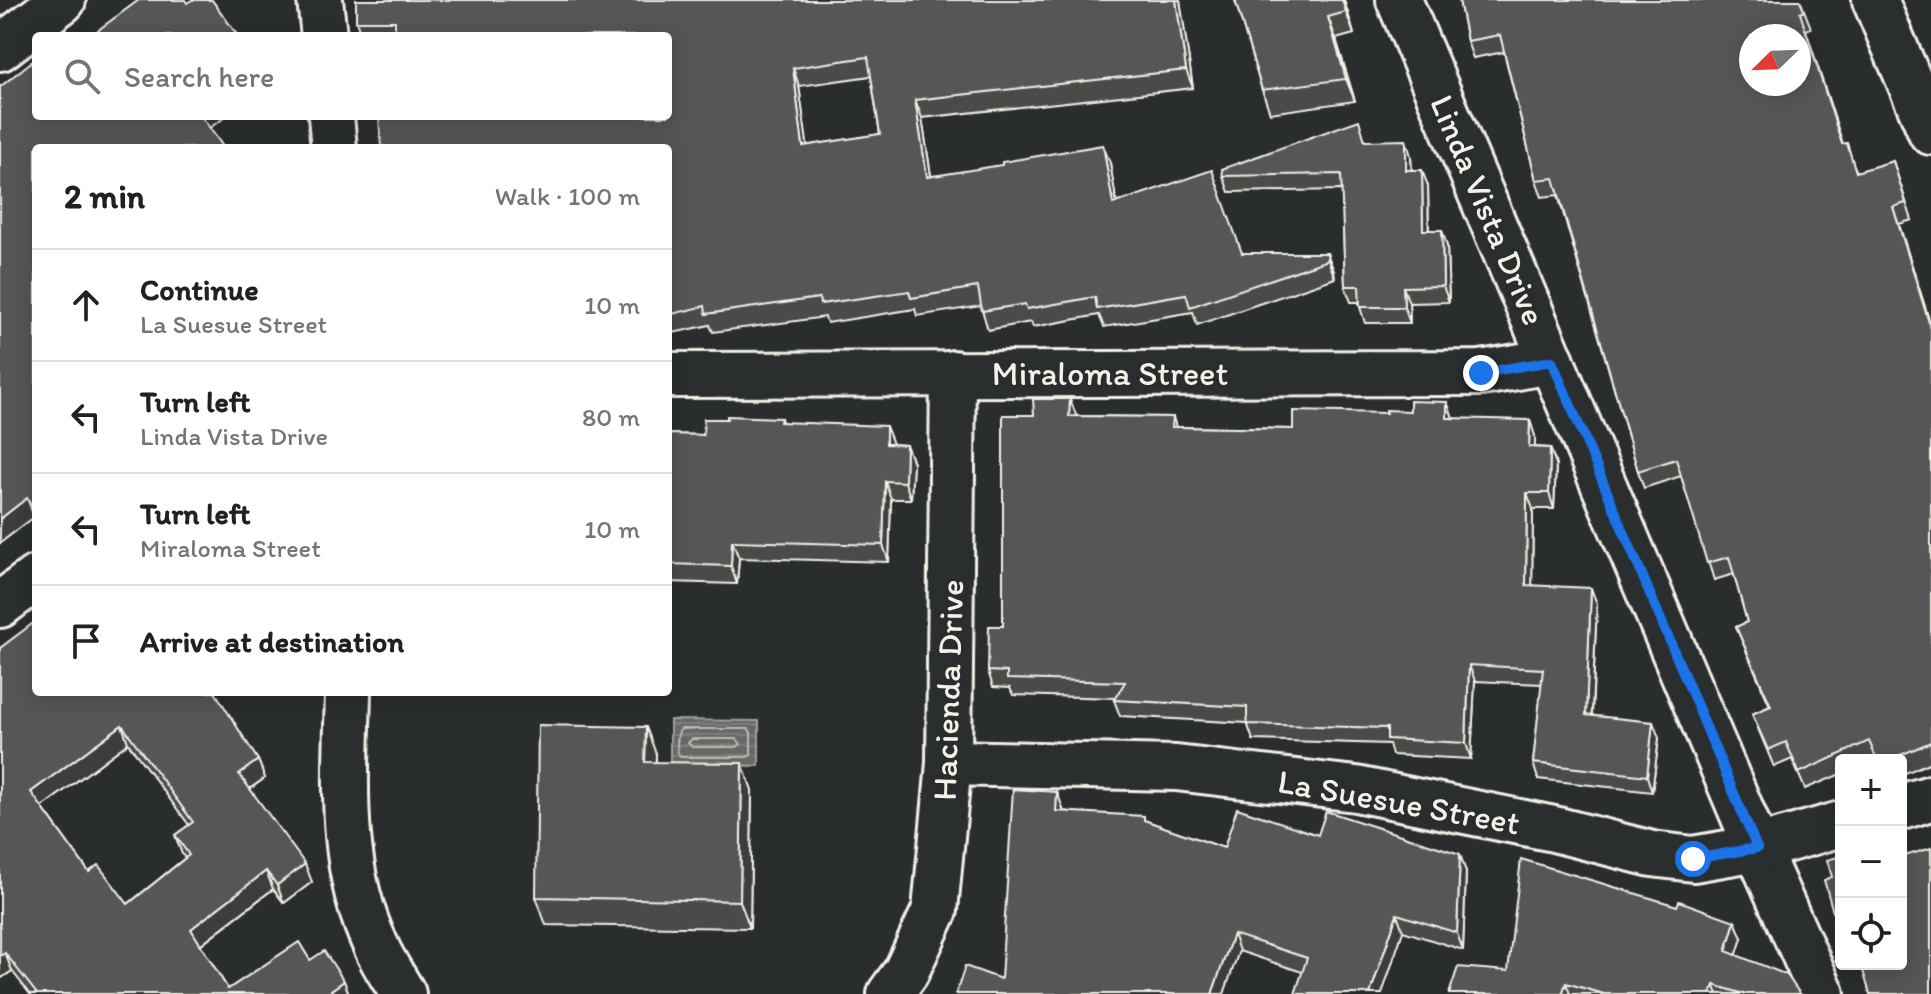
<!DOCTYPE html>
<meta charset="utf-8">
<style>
:root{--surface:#fff;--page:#f6f6f6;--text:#202124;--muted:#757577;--line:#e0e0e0}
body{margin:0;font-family:Itim,sans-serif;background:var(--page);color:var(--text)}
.controls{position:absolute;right:24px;bottom:24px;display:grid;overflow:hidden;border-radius:8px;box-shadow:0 4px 20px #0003}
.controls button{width:72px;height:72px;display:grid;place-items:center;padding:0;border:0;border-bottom:2px solid var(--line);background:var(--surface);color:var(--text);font:40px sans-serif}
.compass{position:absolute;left:1739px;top:24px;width:72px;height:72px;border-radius:50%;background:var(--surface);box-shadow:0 4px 20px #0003;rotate:247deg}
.stop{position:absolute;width:24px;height:24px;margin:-18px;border:6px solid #1a73e8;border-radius:50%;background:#fff}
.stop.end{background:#1a73e8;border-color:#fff;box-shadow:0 2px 8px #0008}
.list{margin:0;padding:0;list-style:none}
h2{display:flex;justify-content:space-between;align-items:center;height:104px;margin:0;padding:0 32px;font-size:34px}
h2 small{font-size:26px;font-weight:400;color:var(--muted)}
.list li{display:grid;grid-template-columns:52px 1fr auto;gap:24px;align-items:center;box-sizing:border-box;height:112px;padding:0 32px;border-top:2px solid var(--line)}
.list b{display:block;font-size:30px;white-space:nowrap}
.list p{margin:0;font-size:26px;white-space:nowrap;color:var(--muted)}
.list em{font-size:26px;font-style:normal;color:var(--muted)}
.icon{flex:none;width:44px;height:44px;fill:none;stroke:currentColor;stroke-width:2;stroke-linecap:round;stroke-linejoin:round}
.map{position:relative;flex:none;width:1931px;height:994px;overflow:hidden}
.search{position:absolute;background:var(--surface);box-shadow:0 4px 20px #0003;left:32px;top:32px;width:640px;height:88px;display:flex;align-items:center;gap:20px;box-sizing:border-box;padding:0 28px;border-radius:8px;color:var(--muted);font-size:30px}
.panel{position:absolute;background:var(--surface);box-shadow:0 4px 20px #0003;left:32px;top:144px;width:640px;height:552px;border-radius:8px}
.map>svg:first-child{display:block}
</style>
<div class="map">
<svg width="1931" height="994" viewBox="0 0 1931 994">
<defs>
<pattern id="water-rules" width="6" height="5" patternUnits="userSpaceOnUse" patternTransform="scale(2)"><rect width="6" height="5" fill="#676866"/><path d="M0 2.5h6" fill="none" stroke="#7d7e7c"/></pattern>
</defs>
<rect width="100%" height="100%" fill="#2a2d2e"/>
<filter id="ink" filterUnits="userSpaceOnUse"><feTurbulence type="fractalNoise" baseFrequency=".0125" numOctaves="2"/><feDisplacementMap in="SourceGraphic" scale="16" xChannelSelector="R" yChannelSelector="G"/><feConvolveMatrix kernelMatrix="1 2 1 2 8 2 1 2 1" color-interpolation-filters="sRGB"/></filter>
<g filter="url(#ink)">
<path fill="url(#water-rules)" stroke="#9f9f9a" stroke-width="2" d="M670,720L759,721V766L670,765Z"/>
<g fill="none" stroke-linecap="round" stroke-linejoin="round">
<g stroke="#bcbab4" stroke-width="2">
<path d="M681,729H749L751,733V755L747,757H680C676,751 676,734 681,729Z"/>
<path d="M692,739H737L741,744L737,747H692L688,743Z"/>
</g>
<g stroke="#f4f1e8" stroke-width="50">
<g id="street">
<path d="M320,0L324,36"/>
<path d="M1399,0L1757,848L1822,994"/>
<path d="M1875,0L1931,132"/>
<path d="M0,48L63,0"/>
<path d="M331,116L334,148"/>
<path d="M668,375L1481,373L1552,361"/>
<path d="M0,605L36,578"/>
<path d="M348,692C346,778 338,866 376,946C383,963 394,978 403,994"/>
<path d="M949,763L1176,768L1356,789L1554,829L1652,854L1693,859L1757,848L1841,824"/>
<path d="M1901,807L1931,798"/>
<path d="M890,994L906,972L935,910L949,763L953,373"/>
</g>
</g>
<use href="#street" stroke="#2a2d2e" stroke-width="44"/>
</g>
<g fill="#494b4a" stroke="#f4f1e8" stroke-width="2" fill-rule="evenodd">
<path d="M356,0H1180L1193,88L922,118L931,176L1110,163L1116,203L1242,253H1327L1335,278L1197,325L1193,312L1104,327L1099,315L1033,327L1031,322L988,330L981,306L917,316L915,309L827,323L825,317L713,332L710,325L668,334V148H382L381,146L668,36H361L356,21ZM871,76L880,134L807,146L799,86Z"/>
<path d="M1235,0H1344L1354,34L1336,39L1355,101L1270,113L1262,90Z"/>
<path d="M1459,0H1800L1811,28L1806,30L1843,144L1857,172L1893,161L1912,220L1899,224L1931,326V762L1901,775V760H1876L1875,758L1871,760H1841V774L1805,789L1792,759L1774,767L1752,714L1770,706L1736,627L1747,622L1734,574L1714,580L1681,476L1644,488L1638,471L1558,195L1542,197L1536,180L1504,52L1473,58L1467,41Z"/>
<path d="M0,87L36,148V520L34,517L0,543Z"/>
<path d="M1366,141L1411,156L1412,170L1428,186L1429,230L1447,246L1449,302L1409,303L1410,323H1365L1360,307L1359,302H1351L1345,286L1342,190L1229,192L1223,176Z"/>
<path d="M1447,402L1453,418L1535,436V447L1550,448L1556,464L1554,509H1533L1532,585L1597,604L1592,715L1659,738L1652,792L1538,779L1533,763L1542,684L1475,681L1471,759L1392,755L1389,744L1253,740L1247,723L1120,716L1114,700L1116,698L1013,695L1010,688L993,687L988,671L1076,416L1173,417L1176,427L1293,429L1386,413L1410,411Z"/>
<path d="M781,418L782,422L893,444L906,445L913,463L911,499H891L889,562L739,558L737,584L668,582V434L703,435L727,419Z"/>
<path d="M0,648L258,760L265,778L250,789L312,882L284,903L273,889L200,945L228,989L310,960L344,981L349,994H30L12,971L0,979ZM128,743L189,825L175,835L182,854L185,858L128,904L89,872L42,807Z"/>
<path d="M656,754V762L752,790L750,928L546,925L536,897Z"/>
<path d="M1057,792L1063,811L1146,821L1224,848L1318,835L1466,872L1463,950L1403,931L1302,972L1239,951L1001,979Z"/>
<path d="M1742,938L1736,955L1800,994H1449L1508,971Z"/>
</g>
<g fill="#3c3d3c" stroke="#f4f1e8" stroke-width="2">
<path d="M1176,0H1180L1193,88L1186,70Z"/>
<path d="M1342,0H1344L1354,34L1346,12Z"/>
<path d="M1328,17L1336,39L1355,101L1346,79Z"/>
<path d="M793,68L799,86L810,164L803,146Z"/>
<path d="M915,100L922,118L934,195L927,177Z"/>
<path d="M200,116H227L205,131Z"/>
<path d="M1406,140L1411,156L1412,186L1406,170Z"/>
<path d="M1103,145L1110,163L1120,223L1113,204Z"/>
<path d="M1422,170L1428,186L1429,246L1423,230Z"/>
<path d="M1893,207L1931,326V329Z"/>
<path d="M1442,230L1447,246L1449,302L1443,286Z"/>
<path d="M1327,253L1334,271L1335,278L1328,260Z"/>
<path d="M1403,287L1409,303L1410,323L1404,307Z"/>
<path d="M1070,399L1076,415L1075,432L1069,416Z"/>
<path d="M1447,402L1453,418H1447Z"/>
<path d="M1530,420L1535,436V463L1529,447Z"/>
<path d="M886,426L893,444H886Z"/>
<path d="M906,445L913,463L911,499L905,482Z"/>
<path d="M1550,448L1556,464L1554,509L1549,493Z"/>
<path d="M885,481L891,499L889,562L883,545Z"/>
<path d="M1527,493L1533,509L1532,601L1526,585Z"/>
<path d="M27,498L34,517L0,543V519Z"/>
<path d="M732,541L739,558L737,584L731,566Z"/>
<path d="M1591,588L1597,604L1591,731L1586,715Z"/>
<path d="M1469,665L1475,681L1471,759L1466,743Z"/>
<path d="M1653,722L1659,738L1652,792L1647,776Z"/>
<path d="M122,725L128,743L38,810L31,792Z"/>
<path d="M646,727L656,754L655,789L645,762Z"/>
<path d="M258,760L265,778L245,792L239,774Z"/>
<path d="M742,763L752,790L750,928L740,901Z"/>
<path d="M1057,792L1063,809L1062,828L1056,811Z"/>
<path d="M1460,854L1466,872L1463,950L1457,933Z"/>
<path d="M305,864L312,882L284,903L277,885Z"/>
<path d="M266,871L273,889L197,947L191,929Z"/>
<path d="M1397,914L1403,931L1382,994H1370Z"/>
<path d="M1735,921L1742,938L1732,969L1726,951Z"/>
<path d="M1233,934L1239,951L1224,994H1212Z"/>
<path d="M5,953L12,971L0,979V956Z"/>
<path d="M344,981L349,994H332L331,990Z"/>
<path d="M1566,983L1570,994H1562Z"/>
<path d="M1714,985L1718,994H1711Z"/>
</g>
<g fill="#555756" stroke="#f4f1e8" stroke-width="2" fill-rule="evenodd">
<path d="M139,0H185L187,3L192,0H212L238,36H90Z"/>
<path d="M356,0H1176L1186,70L915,100L927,177L1002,165V162L1103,145L1113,204L1212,170L1242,253H1327L1328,260L1190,307L1186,294L1097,309L1095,297L1027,309L1025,304L982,311L978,287L911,298L909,291L820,304L819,298L706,314L705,306L668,315V148H384V146H381L379,116H668V36H395V21H356ZM868,57L880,134L803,146L793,68Z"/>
<path d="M1235,0H1342L1346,12L1328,17L1346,79L1262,90Z"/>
<path d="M1459,0H1800L1804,11L1800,13L1842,144L1847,143L1856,172L1893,161L1906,203L1893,207L1931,329V742L1889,760H1877L1869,741L1799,773L1786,742L1768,750L1752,714L1771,706L1736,627L1747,622L1729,557L1707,563L1676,459L1638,471L1554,178L1536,180L1500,35L1467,41ZM1751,36H1799V84H1751Z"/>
<path d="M70,31L74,36H64Z"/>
<path d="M36,58V116H201L224,148H36V506L34,508L27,498L0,519V87Z"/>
<path d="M1359,120L1365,141L1406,140V170H1422L1423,230H1442L1443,286L1403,287L1404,307H1360L1359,286H1345L1341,174L1223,176L1222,169Z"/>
<path d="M1033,399H1070L1069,416L1173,417L1172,427L1293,429V411L1386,413V410L1410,411V401L1447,402V418L1530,420L1529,447L1550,448L1549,493H1527L1526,585L1591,588L1586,715L1653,722L1647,776L1533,763L1543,669L1469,665L1466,743L1387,739V728L1247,724V707L1114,700L1125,682L1007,679V672L988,671L989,626H1003V415H1034Z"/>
<path d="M727,416L781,418L780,422L886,426V444L906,445L905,482L885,481L883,545L732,541L731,566L668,564V434L703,435L704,419H727Z"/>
<path d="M36,621V692H215L258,760L239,774L305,864L277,885L266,871L191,929L228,989L299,942L310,960L324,951L344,981L331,990L334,994H37L5,953L0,956V648ZM122,725L193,822L175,835L189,855L128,904L98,865L89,872L31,792Z"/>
<path d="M538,725L646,727L645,762L742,763L740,901L536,897Z"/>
<path d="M1013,789L1057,792L1056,811L1144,816V820L1224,848L1237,808L1318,835L1326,811L1460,854L1457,933L1397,914L1370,994H1295L1307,958L1233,934L1212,994H956L965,966L1001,979Z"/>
<path d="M1931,848V994H1870L1861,964H1901V857Z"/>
<path d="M1841,856V933H1839L1824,880L1832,877L1827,860Z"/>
<path d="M1521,859L1677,906L1679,901L1735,921L1726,951L1787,975L1800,994H1744L1714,985L1711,994H1604L1566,983L1562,994H1449L1458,967L1508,971Z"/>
</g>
</g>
<g fill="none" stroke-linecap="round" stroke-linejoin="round" filter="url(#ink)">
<path stroke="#1a73e8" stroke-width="10" d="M1481,373L1552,361L1757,848L1693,859"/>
</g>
<g text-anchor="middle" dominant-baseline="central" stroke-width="8" stroke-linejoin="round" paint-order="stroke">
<g font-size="34" fill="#f4f1e8" stroke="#2a2d2e">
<text transform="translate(1488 210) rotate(67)">Linda Vista Drive</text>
<text x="1110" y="373">Miraloma Street</text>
<text transform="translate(948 690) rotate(-88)">Hacienda Drive</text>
<text transform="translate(1399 802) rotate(10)">La Suesue Street</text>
</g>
</g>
</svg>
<div class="controls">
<button>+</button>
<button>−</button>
<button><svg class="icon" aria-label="locate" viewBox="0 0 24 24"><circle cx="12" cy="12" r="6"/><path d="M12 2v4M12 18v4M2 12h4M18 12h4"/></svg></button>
</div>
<svg class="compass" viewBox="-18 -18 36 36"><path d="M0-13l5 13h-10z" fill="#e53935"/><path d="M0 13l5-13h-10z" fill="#757577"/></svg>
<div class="stop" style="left:1693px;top:859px"></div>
<div class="stop end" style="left:1481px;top:373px"></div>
<div class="search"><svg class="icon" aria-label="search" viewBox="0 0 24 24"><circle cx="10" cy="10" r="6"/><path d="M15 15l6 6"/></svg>Search here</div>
<section class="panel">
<h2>2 min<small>Walk · 100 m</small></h2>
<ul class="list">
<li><svg class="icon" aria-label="ahead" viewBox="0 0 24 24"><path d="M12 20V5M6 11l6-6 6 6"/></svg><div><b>Continue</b><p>La Suesue Street</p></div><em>10 m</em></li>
<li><svg class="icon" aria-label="left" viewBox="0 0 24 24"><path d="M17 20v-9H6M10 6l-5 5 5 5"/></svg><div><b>Turn left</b><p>Linda Vista Drive</p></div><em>80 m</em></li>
<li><svg class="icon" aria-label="left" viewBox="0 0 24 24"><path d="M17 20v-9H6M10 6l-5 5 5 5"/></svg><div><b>Turn left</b><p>Miraloma Street</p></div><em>10 m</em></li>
<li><svg class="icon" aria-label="arrive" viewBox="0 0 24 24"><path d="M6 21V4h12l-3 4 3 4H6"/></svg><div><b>Arrive at destination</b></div></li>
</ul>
</section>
</div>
